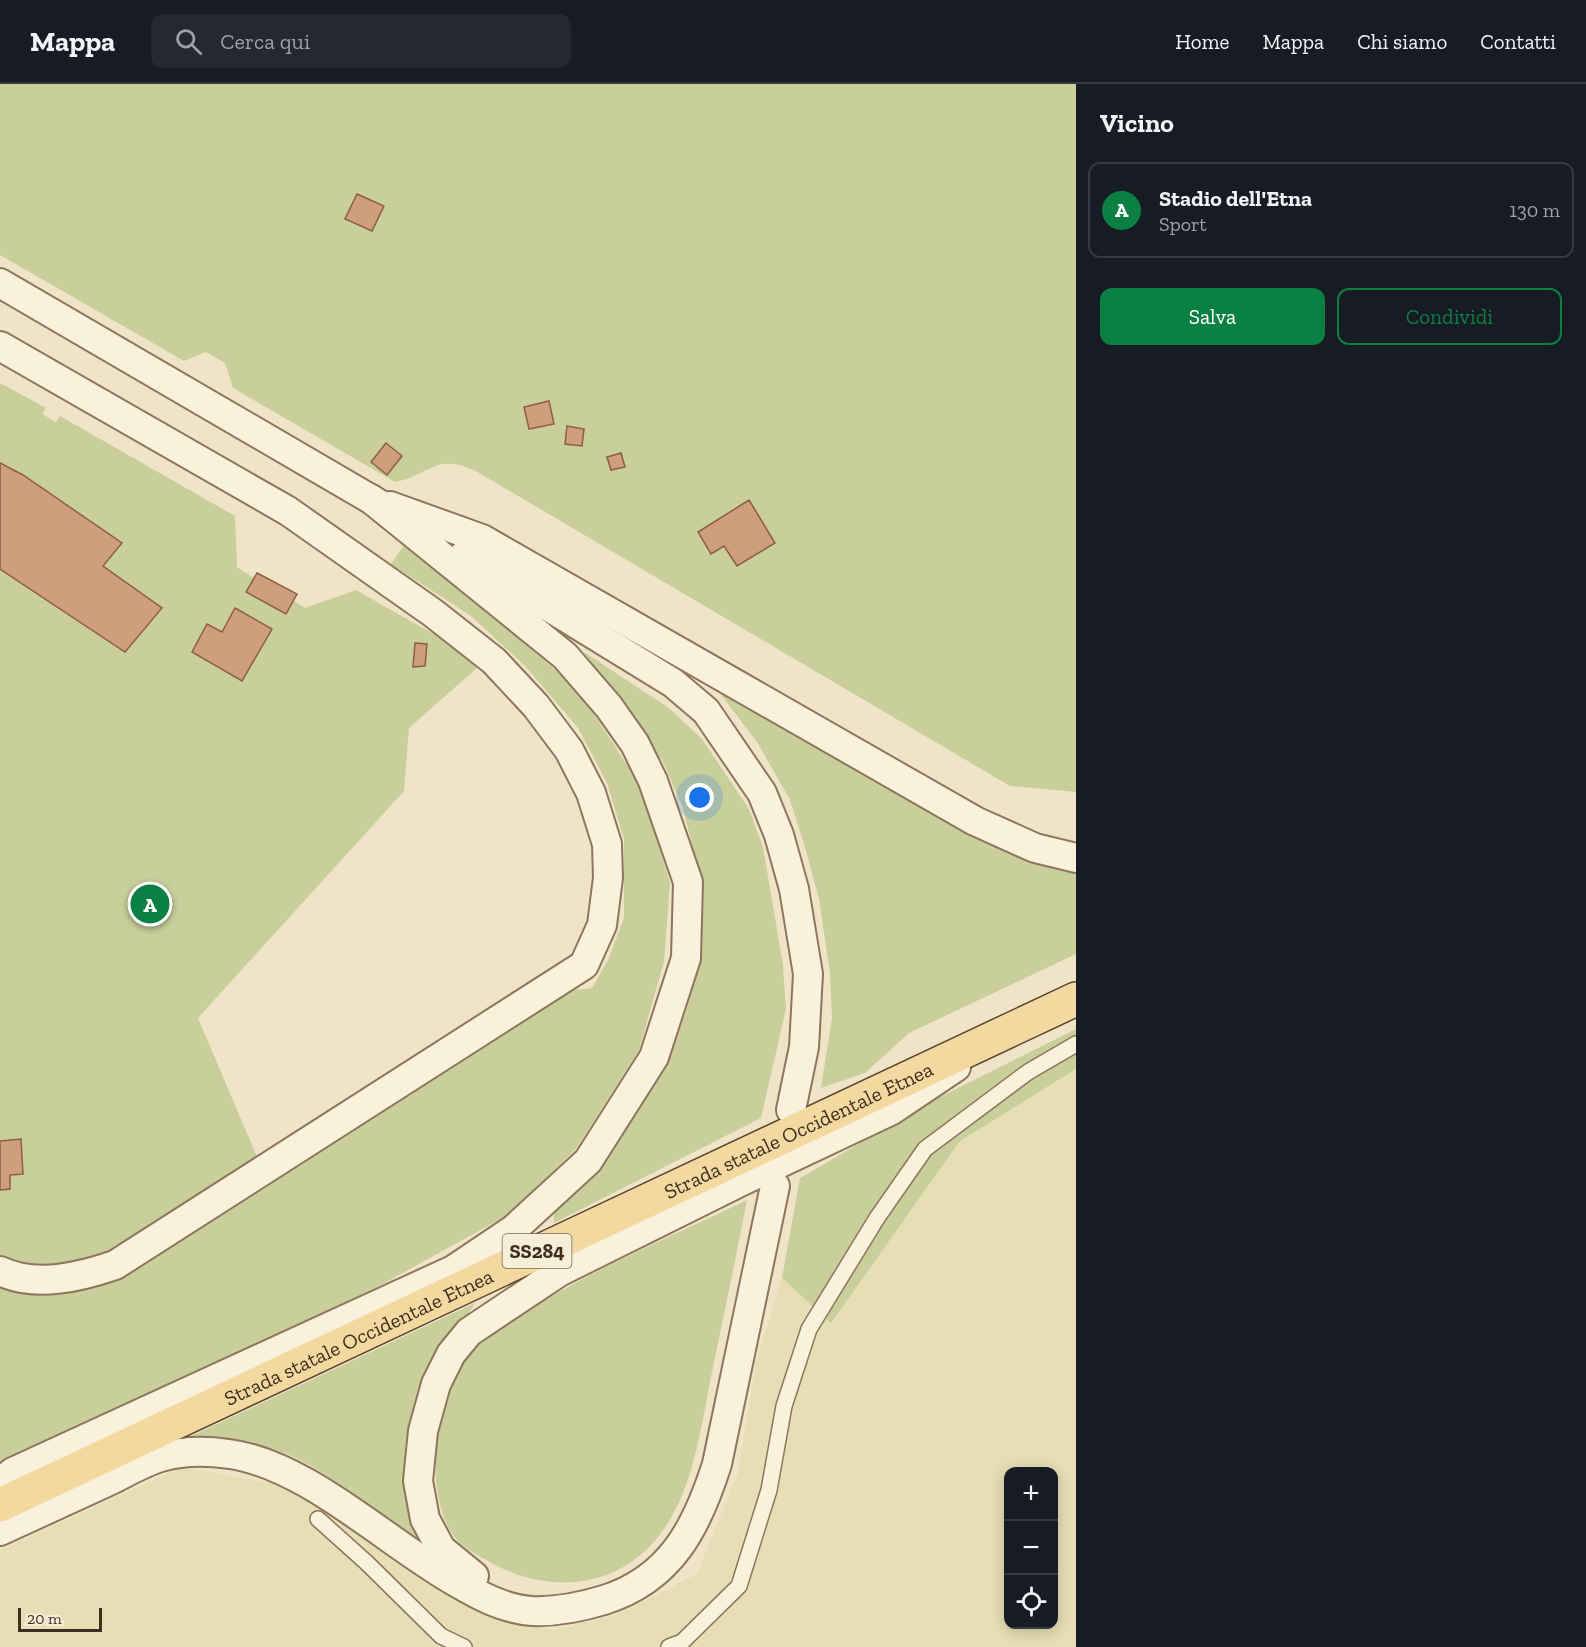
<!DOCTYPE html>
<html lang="it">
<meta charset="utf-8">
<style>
:root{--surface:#171b24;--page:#242831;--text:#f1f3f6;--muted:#9ea1a6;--line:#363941;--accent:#0b8043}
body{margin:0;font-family:"Zilla Slab",serif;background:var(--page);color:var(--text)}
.controls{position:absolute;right:18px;bottom:18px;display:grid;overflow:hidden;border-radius:12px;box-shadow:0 3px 15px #0003}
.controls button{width:54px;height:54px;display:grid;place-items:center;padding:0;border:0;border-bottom:2px solid var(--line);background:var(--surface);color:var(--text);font:30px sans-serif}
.scale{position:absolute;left:18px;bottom:15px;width:84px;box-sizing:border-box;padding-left:6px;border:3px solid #3d2e20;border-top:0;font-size:16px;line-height:21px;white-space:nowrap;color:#3d2e20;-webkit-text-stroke:4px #f7eed8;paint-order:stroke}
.you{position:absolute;left:700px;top:714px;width:21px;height:21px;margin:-15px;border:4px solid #fff;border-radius:50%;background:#1a73e8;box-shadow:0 0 0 9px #1a73e833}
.badge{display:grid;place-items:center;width:39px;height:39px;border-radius:50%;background:var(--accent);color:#fff;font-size:20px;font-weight:700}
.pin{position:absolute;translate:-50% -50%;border:3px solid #fff;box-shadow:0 2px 6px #0006}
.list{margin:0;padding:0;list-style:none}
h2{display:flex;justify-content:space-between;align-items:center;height:78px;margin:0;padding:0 24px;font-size:26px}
h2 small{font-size:20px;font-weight:400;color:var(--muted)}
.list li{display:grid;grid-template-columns:39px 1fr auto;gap:18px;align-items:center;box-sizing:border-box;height:96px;margin:0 12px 12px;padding:0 12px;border:2px solid var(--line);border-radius:12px}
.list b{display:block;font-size:22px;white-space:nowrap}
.list p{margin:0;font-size:20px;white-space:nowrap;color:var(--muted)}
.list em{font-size:20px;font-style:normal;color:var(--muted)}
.actions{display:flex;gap:12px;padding:18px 24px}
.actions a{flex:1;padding:14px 0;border:2px solid var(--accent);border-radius:12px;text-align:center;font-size:21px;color:var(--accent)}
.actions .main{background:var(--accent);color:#fff}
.icon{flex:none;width:33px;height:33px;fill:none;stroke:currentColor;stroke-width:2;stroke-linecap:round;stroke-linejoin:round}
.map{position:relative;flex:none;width:1076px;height:1563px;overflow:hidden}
header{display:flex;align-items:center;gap:36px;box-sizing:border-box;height:84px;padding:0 30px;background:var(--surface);border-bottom:2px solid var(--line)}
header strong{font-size:28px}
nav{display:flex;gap:33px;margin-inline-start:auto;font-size:21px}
.search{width:420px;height:54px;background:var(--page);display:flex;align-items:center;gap:15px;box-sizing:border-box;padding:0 21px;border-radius:12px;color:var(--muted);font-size:22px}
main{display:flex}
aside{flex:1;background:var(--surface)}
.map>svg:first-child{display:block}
</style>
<header>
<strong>Mappa</strong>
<div class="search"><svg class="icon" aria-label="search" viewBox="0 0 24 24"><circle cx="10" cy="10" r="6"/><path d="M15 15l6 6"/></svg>Cerca qui</div>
<nav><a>Home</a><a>Mappa</a><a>Chi siamo</a><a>Contatti</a></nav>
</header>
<main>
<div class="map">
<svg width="1076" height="1563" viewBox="0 0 1076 1563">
<rect width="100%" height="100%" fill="#f0e4c8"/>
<path fill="#e6deb5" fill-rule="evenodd" d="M1076,985V1563H0V1466L181,1383L283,1401L486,1529L554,1546L619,1530L697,1490L738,1389L756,1278L782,1194L831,1239L960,1057ZM1008,1388H1054V1540H1008Z"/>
<g fill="#c9cf9b">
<path d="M0,0H1076V708L1010,702L474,386C433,369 431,391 395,398L233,304L225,279L206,268L184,277L0,171Z"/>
<path d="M0,299L46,324L42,330L56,338L60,332L235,432L237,483L254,494L257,489L297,510L294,517L305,524L356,506L444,556L478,583L409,644L404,707L198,934L260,1080L125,1168L59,1187L0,1178Z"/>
<path d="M406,458L578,605L642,704L670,799L664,878L639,966L576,1065L506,1132L379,1202L0,1383V1203L49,1210L100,1198L564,907L592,904L608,876L624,834V755L607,699L578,644L526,583L471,532L391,480Z"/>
<path d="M584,568L669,624L702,655L749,725L763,763L783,881L786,925L761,1034L554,1139L553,1126L663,980L686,928L700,869L702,803L683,724L663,678Z"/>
<path d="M715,603L971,749L1008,768L1076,788V870L909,949L865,989L821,1004L832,934L830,889L819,815L807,770L790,716L757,658Z"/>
<path d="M1076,945V985L960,1057L831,1239L782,1194L800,1094L934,1016Z"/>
<path d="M747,1116C736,1173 724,1231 712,1288C701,1341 695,1400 664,1445C622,1506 548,1512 488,1477C477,1471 460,1462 453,1451C421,1405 435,1298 475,1260C486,1249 504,1242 517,1233C589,1187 670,1153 747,1116Z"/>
<path d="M475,1219C467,1235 450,1246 441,1262C403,1322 395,1389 418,1456C376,1430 321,1379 275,1366C245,1358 214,1358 183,1356Z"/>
</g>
<g fill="#cf9f7d" stroke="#8d5f41" stroke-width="1.5">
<path d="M357,110L384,122L372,147L345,135Z"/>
<path d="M549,317L554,340L529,345L524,323Z"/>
<path d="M567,342L584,345L582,362L565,360Z"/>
<path d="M386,359L402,372L387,391L371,378Z"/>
<path d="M621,369L625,383L611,386L607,373Z"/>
<path d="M0,379L23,391L122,459L103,482L162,524L125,568L0,485Z"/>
<path d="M749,416L775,459L737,482L724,462L711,470L698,448Z"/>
<path d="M257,489L297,510L286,530L246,508Z"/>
<path d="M235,524L272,545L242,597L192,568L207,540L222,548Z"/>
<path d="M415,559L427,560L425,582L413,583Z"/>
<path d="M21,1055L23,1090L10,1091V1105L0,1106V1057Z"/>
</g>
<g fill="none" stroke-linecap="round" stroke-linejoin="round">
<g stroke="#8d765c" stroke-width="18">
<g id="service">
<path d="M318,1435L367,1479L441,1552L464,1563"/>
<path d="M669,1563L682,1558L739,1502L769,1406L784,1322L809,1245L877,1134L925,1065L1028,988L1076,960"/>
</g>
</g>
<g stroke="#8d765c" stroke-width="32">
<g id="minor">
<path d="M0,199L386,424"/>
<path d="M0,262L288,427L433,529L494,577L536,622L569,666L591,709L607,760L608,794L602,841L584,881L115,1181C80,1193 36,1204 0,1187"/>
<path d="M390,422L482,455L975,737L1035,764L1076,774"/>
<path d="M464,471L673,599L706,627L762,709L779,751L794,805L808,890L804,963L791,1026"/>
<path d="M0,1398L13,1388L453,1186L514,1145L588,1077L654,973L686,874L688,798L653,697L635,660L609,623L565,572L371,415"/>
<path d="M0,1447C37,1430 74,1413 111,1396C127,1388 144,1378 161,1373C182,1367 208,1367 229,1370C306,1380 387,1459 456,1498C480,1512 504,1525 532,1527C556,1528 581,1523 604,1516C671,1495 697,1443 717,1380L775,1102"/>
<path d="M474,1492L441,1465L425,1435L418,1397L423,1347L436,1300L451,1270L469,1248L559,1188L740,1098L892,1026L956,983"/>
</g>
</g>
<g stroke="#5b4430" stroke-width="36">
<g id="primary">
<path id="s1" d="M0,1421L1076,915"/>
</g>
</g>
<use href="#service" stroke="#faf1dc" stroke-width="15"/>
<use href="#minor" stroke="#faf1dc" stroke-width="28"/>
<use href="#primary" stroke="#f3d9a0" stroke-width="33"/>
</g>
<g text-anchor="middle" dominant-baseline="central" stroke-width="6" stroke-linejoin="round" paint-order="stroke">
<rect fill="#f7eed8" stroke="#756857" stroke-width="1.5" x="502.5" y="1150" width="69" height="34" rx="4.5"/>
<g font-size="20" font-weight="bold" fill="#3d2e20">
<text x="537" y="1167">SS284</text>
</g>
<g font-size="21" fill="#3d2e20" stroke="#f7eed8">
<text stroke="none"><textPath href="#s1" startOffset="882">Strada statale Occidentale Etnea</textPath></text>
<text stroke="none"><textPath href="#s1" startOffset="396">Strada statale Occidentale Etnea</textPath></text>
</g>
</g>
</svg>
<div class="controls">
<button>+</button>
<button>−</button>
<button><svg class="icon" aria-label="locate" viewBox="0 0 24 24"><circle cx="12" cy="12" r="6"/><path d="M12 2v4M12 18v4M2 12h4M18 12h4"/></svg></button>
</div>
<div class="scale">20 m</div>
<div class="you"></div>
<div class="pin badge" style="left:150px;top:820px">A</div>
</div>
<aside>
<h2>Vicino<small></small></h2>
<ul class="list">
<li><span class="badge">A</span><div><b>Stadio dell'Etna</b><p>Sport</p></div><em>130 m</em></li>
</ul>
<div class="actions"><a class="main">Salva</a><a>Condividi</a></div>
</aside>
</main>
